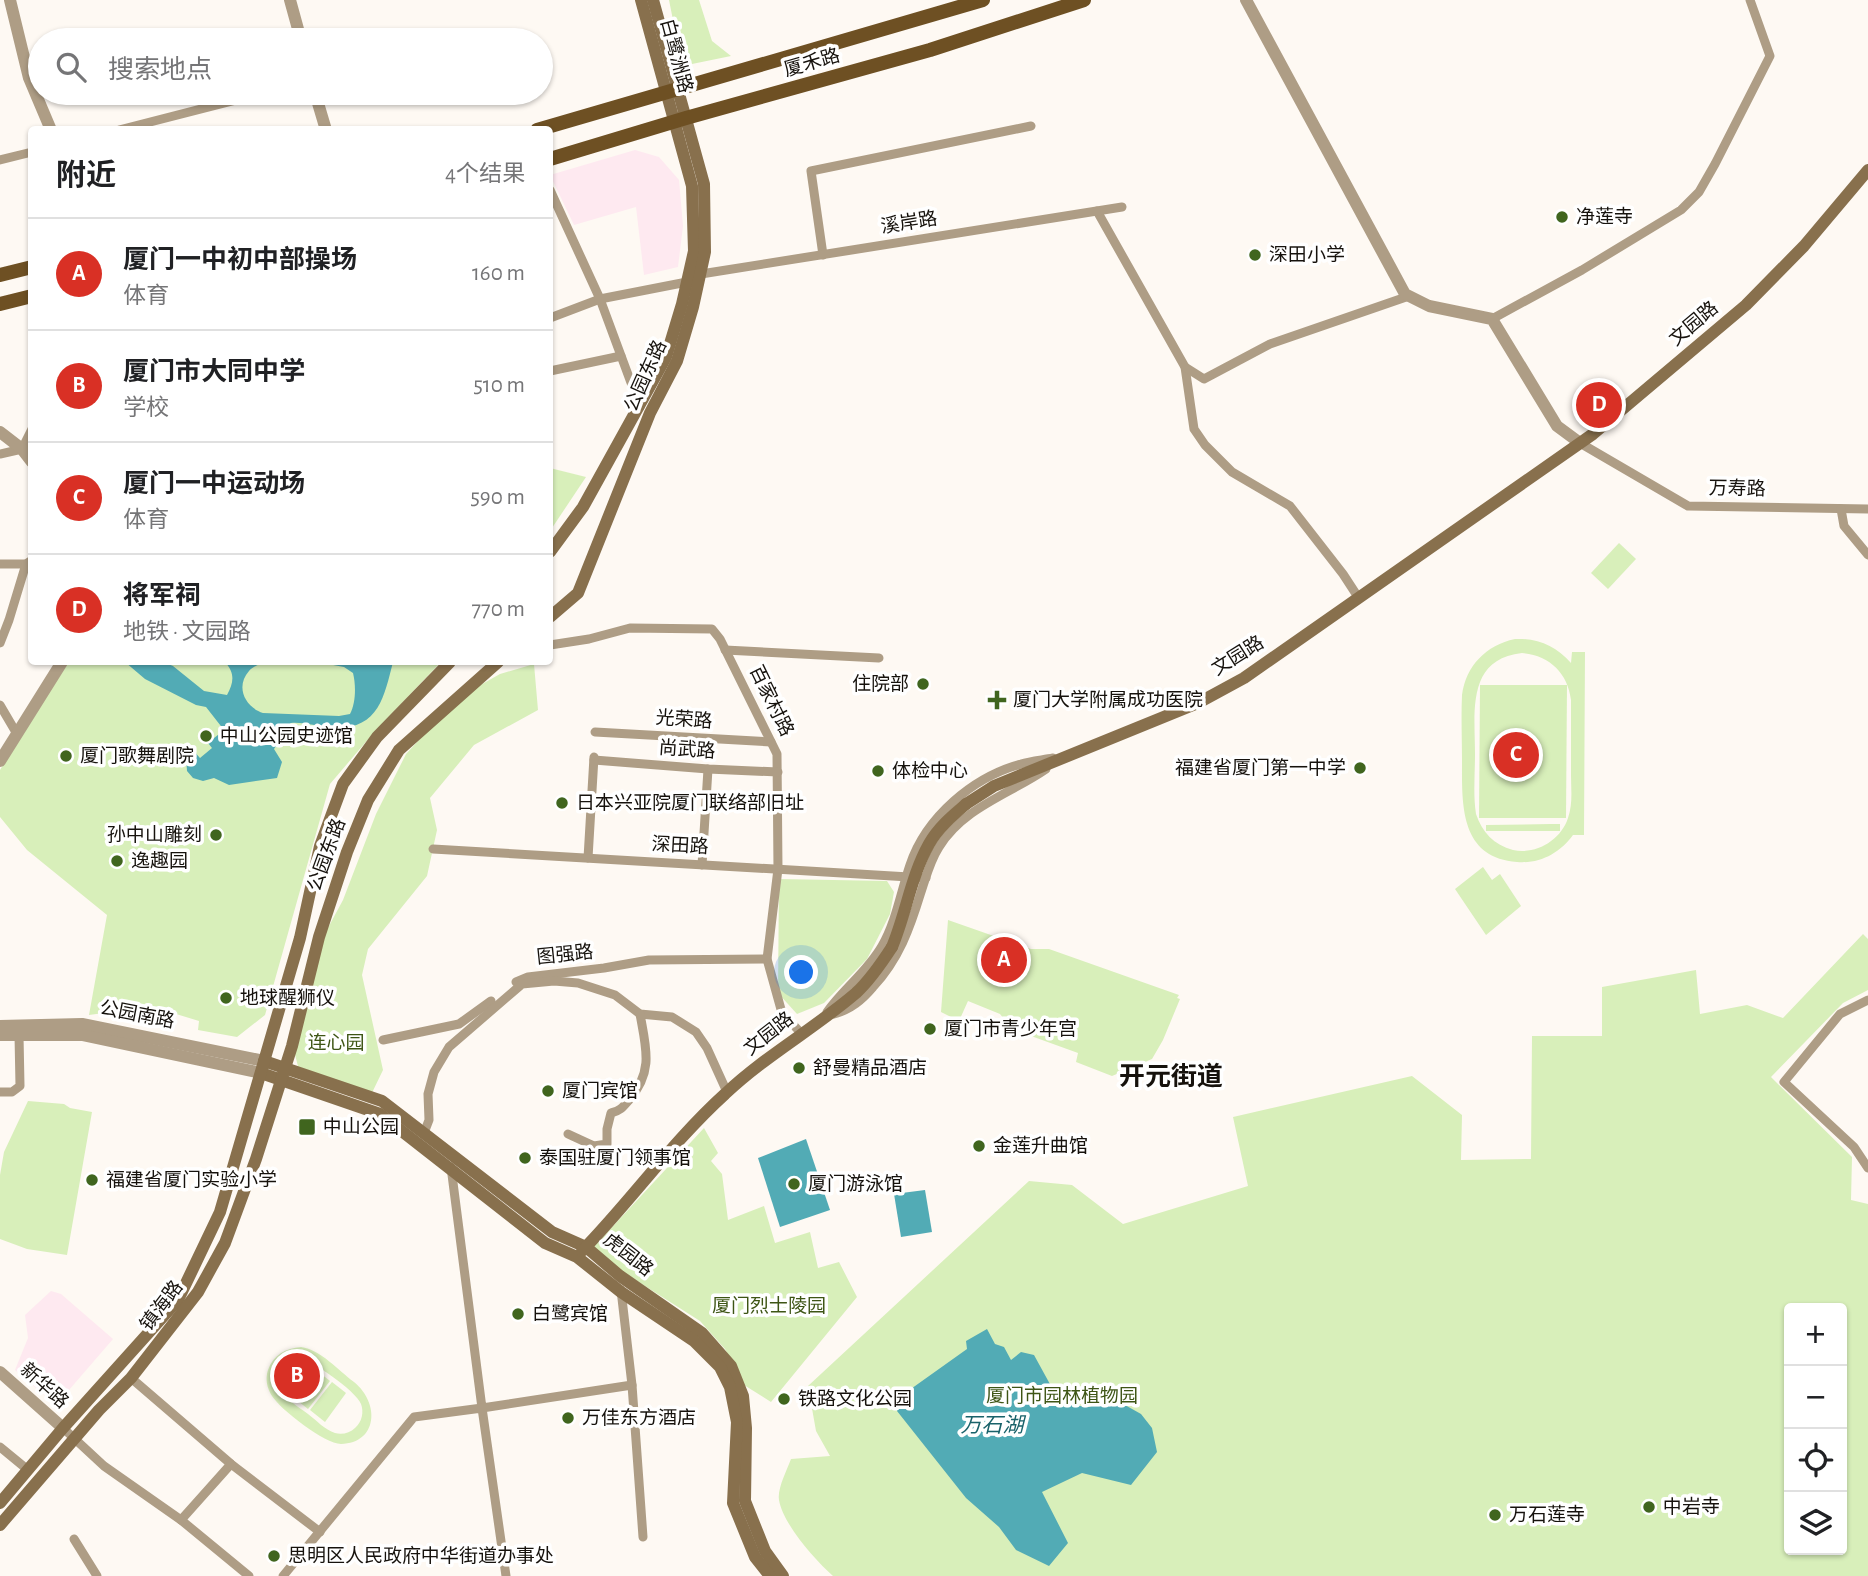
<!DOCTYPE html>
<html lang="zh">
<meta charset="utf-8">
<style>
:root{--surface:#fff;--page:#f6f6f6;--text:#202124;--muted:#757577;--line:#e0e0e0;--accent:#d93025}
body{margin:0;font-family:"Alegreya Sans","Noto Sans SC",sans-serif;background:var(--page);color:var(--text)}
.controls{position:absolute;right:21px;bottom:21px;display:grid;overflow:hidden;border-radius:7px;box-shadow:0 2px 5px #0004}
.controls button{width:63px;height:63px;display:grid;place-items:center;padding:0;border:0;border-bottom:2px solid var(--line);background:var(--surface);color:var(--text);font:35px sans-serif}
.you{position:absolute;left:802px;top:973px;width:24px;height:24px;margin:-18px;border:5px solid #fff;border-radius:50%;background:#1a73e8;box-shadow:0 0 0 10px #1a73e833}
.badge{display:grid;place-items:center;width:46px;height:46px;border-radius:50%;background:var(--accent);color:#fff;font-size:23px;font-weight:700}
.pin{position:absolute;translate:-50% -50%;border:4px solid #fff;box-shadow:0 2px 7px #0006}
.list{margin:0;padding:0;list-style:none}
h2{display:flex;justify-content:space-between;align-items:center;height:91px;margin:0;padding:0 28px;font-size:30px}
h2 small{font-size:23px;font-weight:400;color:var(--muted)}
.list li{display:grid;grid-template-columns:46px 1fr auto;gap:21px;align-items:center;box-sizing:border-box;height:112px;padding:0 28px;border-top:2px solid var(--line)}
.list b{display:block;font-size:26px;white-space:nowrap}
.list p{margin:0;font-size:23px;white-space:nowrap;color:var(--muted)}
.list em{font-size:23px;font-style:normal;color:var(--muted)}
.icon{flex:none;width:38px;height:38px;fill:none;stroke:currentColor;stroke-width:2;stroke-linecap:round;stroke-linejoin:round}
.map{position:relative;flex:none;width:1868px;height:1576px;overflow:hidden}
.search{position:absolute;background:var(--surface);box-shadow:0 2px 5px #0004;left:28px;top:28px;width:525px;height:77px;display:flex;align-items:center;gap:18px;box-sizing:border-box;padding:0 24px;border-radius:38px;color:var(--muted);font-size:26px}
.panel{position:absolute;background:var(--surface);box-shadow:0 2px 5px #0004;left:28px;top:126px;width:525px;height:539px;border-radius:7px}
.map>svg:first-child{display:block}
</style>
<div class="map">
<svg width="1868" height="1576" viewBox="0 0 1868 1576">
<rect width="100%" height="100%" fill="#fef9f3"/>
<g fill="#fee9f0">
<path d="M635,150L659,157L679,180L683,226L678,267L644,275L636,207L574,225L550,175Z"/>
<path d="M51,1291L61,1294L113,1339L56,1405L15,1370L28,1338L25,1315Z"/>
</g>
<g fill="#d8efba" fill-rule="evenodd">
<path d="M669,0H699L712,41L731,56L692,64L678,45Z"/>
<path d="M550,468L586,477L550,531Z"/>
<path d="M1619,543L1636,559L1608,589L1591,573Z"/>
<path d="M1515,639C1538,638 1556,646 1571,663L1572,652H1585L1584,835H1573C1560,853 1540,864 1517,862C1459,858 1462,803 1462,760C1462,739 1461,717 1462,695C1466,666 1486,645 1515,639ZM1522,653C1549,655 1568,673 1571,700C1571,725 1571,750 1571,775C1571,789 1573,804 1568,818C1561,840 1536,855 1513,850C1494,845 1482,832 1476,814C1473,795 1475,774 1475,754C1475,713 1466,659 1522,653Z"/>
<path d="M69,662H441L376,730L330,784L265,1015L237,1037L198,1030L199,1021L163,1010L159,1020L118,1011L89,1015L107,915L27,850L0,817V770L31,718Z"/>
<path d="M534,664L538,710L474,745L430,798L437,830L427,876L368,949L362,975L383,1070L369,1099L300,1074L292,1043L323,937L343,900L376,814L406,754L459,697L500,674Z"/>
<path d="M1480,685H1567L1566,818H1479Z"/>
<path d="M1551,824H1560V831H1486V825Z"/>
<path d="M1483,867L1492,880L1500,874L1521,906L1486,935L1455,889Z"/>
<path d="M779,879L887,881L894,892L890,914L867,959L824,1003L797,1014L778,993Z"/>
<path d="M948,920L1031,949H1049L1179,995L1177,998L1180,999L1163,1040L1152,1059L1112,1076L1076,1062L1078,1053L1020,1032L1008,1024L1000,1014L968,1001L959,1021L941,1012Z"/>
<path d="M1863,934L1868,939V990L1843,1003L1771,1077L1852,1157L1851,1200L1868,1204V1576H833C815,1560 783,1524 779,1500C777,1489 787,1470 791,1459L830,1456L816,1431L808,1386L1029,1181L1072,1185L1123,1224L1248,1186L1233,1117L1412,1076L1462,1115L1461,1160L1531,1159L1532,1036H1602V987L1696,970L1700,1014L1747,1005L1783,1018ZM1789,1308H1842V1550H1789Z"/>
<path d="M28,1101L64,1104L70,1108L92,1112L67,1255L27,1249L0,1239V1175L4,1152Z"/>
<path d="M704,1128L718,1153L711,1161L722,1174L728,1220L764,1206L775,1243L810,1232L818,1268L839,1262L857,1297L771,1402L744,1385L725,1349L700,1321L590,1251Z"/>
<path d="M301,1347C321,1350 338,1370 354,1382C380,1403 378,1443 341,1444C325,1444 281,1410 272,1396C267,1388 265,1379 268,1370C273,1355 286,1348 301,1347ZM296,1358C310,1358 356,1391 361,1404C364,1412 362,1422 355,1428C350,1433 342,1435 335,1433C325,1430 316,1420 308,1414C295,1404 268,1390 279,1369C283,1362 289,1359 296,1358Z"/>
<path d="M315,1369L330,1381L308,1409L293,1397Z"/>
<path d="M332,1382L346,1393L325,1422L310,1410Z"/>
</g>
<g fill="#52abb5">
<path d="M125,662H163L173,666L204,691L227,695C234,682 235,673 225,662H264C260,664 252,667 249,671C235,687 245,707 263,713L339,716L350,714C356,703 356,685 353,673L344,667L317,662H393C384,697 379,729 334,728C320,727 305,722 291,723L287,726L290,738L281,739L274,749L282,762L277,778L229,785L214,778L203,781L193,778L187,771L186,757L191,748L200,758L212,748L208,743L224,730L206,707L196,705L145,679Z"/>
<path d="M806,1139L830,1210L780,1227L758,1158Z"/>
<path d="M925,1190L932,1232L901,1237L894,1194Z"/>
<path d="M987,1329L995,1344L1004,1347L1011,1360L1021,1352L1034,1355L1051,1386L1055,1403L1089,1407L1105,1401L1125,1405L1141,1414L1152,1428L1157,1452L1131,1485L1082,1473L1042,1492L1068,1543L1049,1566L1016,1550L999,1527L966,1498L897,1411V1401L901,1396L967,1349L966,1341Z"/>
</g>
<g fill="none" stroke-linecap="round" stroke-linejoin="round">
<g stroke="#ae9d85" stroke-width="9">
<path d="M119,130L263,93"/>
<path d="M0,160L32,152"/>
<path d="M550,190L600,299L640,407"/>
<path d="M1097,211L1185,367L1194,429L1205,445L1232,472L1290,506L1343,574L1358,597"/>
<path d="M823,255L811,171L1031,126"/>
<path d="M701,274L1122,207"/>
<path d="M550,318L600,299L687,282"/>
<path d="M1492,319L1582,270L1681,210L1699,192L1715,164L1770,56L1750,0"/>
<path d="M1185,367L1204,379L1270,344L1409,296"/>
<path d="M550,371L621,356"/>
<path d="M1580,443L1688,506L1868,509"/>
<path d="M0,454L22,449L32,429"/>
<path d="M1841,509L1844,526L1868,555"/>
<path d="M0,564H26L32,560"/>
<path d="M0,643L9,620L26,564"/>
<path d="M550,645L589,639L630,628L712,629L720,639L777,754L778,869L767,959L782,1013L801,1033"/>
<path d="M725,650L879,658"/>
<path d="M0,705L17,734"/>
<path d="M595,732L771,742"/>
<path d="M594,760L708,769L778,772"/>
<path d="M433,849L926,878"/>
<path d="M588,858L594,757"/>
<path d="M702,865L708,769"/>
<path d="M516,982L528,977L604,968L649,960L767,959"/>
<path d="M1868,1000L1840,1014L1784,1082L1854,1147L1868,1168"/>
<path d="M827,1012C844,988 867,972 882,946C896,922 901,891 910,865C926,817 973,777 1021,764C1031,761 1043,760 1053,758"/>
<path d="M834,1014C851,1009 862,1000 873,987C899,959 910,928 921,892C926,877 930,861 939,847C964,807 1010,794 1046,769"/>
<path d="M383,1040L459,1024L491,1001"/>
<path d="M0,1092H12L20,1086L19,1035"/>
<path d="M424,1133L429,1120L428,1094L434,1072L449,1047L522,984L554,981L578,983L615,995L640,1014L672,1017L696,1032L707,1048L727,1092"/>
<path d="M568,1134L594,1146L607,1144V1129L611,1113C620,1111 623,1107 629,1100C654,1071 646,1048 640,1014"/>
<path d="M451,1167L482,1408L632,1385L621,1290"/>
<path d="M632,1385L643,1537"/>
<path d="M63,1428L104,1466L181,1520L231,1464L131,1378"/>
<path d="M0,1447L28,1470"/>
<path d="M231,1464L320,1532"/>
<path d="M181,1520L249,1576"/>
<path d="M74,1539L97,1576"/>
<path d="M283,1576L414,1417L482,1408L506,1576"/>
</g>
<g stroke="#ae9d85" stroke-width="12">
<path d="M10,0L29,78L51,130"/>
<path d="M290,0L301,40"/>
<path d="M1246,0L1405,294L1429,306L1492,319L1557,426L1580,443"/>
<path d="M315,93L326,130"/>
<path d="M0,432L22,449L32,462"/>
<path d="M0,761L62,662"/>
<path d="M0,1026L82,1024L264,1061"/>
<path d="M0,1035H82L261,1073"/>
<path d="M0,1372L63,1428"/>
</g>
<g stroke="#88704d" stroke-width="12">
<path d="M550,552L583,507L666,357L682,304L694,251L692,186L641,0"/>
<path d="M550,617L578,593L650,413L677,361L693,307L705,252L704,184L653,0"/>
<path d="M966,804L994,786L1198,703L1244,678L1593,434L1746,305L1804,246L1868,170"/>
<path d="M264,1061L382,1101L552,1232L586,1247L620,1276L702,1333L731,1366L743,1396L746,1428L745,1501L765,1551L783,1576"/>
<path d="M261,1073L380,1114L545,1243L577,1257L621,1292L694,1341L720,1367L730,1387L737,1422L733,1503L755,1557L770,1576"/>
<path d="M582,1251C631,1201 672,1142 725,1094C765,1056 814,1029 856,993C870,980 881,964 892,947"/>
<path d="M0,1503L63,1428L178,1300L220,1212L300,938L320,846L343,784L377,737L450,662"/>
<path d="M0,1525L99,1410L131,1378L198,1292L225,1243L256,1159L292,1046L319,937L347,852L368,800L399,750L498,662"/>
</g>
<g stroke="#6e5023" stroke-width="14">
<path d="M537,130L983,0"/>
<path d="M550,159L686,118L930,50L1084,0"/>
<path d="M0,275L32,267"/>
<path d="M0,304L32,296"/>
</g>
<path stroke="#88704d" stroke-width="12" d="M892,947C906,914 911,876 929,844C938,828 952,816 966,804"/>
</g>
<g fill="#40651e" stroke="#fff" stroke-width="2.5">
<circle cx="1562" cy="217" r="7"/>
<circle cx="1255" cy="255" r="7"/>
<circle cx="923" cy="684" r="7"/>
<path d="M993.5 689.5h7v7h7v7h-7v7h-7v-7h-7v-7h7z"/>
<circle cx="206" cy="736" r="7"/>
<circle cx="66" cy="756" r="7"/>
<circle cx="1360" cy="768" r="7"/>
<circle cx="878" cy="771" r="7"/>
<circle cx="562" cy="803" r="7"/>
<circle cx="216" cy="835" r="7"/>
<circle cx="117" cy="861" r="7"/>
<circle cx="226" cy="998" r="7"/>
<circle cx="930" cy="1029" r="7"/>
<circle cx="799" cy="1068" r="7"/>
<circle cx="548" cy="1091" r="7"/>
<rect x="298" y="1118" width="18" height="18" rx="3.5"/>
<circle cx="979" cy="1146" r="7"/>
<circle cx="525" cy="1158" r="7"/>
<circle cx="92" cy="1180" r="7"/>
<circle cx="794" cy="1184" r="7"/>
<circle cx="518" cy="1314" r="7"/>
<circle cx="784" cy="1399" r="7"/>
<circle cx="568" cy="1418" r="7"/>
<circle cx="1649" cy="1507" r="7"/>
<circle cx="1495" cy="1515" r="7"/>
<circle cx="274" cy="1556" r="7"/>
</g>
<g text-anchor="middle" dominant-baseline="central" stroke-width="7" stroke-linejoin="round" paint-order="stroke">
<g font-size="19" fill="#16120d" stroke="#fff">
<text transform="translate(676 56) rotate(75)">白鹭洲路</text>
<text transform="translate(812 63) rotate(-16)">厦禾路</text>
<text transform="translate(909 223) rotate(-9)">溪岸路</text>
<text transform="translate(1694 324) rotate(-40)">文园路</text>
<text transform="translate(646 376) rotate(-66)">公园东路</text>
<text transform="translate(1737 489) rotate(1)">万寿路</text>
<text transform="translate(1238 656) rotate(-32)">文园路</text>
<text transform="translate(771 701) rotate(64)">百家村路</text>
<text transform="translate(684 720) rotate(4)">光荣路</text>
<text transform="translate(687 750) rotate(4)">尚武路</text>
<text transform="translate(680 846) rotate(3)">深田路</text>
<text transform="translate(327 855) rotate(-70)">公园东路</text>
<text transform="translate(565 955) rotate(-6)">图强路</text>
<text transform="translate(137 1015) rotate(11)">公园南路</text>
<text transform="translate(769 1034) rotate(-38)">文园路</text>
<text transform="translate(628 1255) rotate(38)">虎园路</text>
<text transform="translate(162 1306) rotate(-53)">镇海路</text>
<text transform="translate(44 1386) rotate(42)">新华路</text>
</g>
<g font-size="19" fill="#16120d" stroke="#fff" text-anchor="start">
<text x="1576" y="217">净莲寺</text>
<text x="1269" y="255">深田小学</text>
<text x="909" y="684" text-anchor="end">住院部</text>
<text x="1013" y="700">厦门大学附属成功医院</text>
<text x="220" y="736">中山公园史迹馆</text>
<text x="80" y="756">厦门歌舞剧院</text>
<text x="1346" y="768" text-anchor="end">福建省厦门第一中学</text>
<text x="892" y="771">体检中心</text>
<text x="576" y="803">日本兴亚院厦门联络部旧址</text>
<text x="202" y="835" text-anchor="end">孙中山雕刻</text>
<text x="131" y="861">逸趣园</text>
<text x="240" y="998">地球醒狮仪</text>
<text x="944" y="1029">厦门市青少年宫</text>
<text x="813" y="1068">舒曼精品酒店</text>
<text x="562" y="1091">厦门宾馆</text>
<text x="323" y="1127">中山公园</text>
<text x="993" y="1146">金莲升曲馆</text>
<text x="539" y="1158">泰国驻厦门领事馆</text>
<text x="106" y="1180">福建省厦门实验小学</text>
<text x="808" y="1184">厦门游泳馆</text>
<text x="532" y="1314">白鹭宾馆</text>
<text x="798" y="1399">铁路文化公园</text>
<text x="582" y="1418">万佳东方酒店</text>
<text x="1663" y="1507">中岩寺</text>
<text x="1509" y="1515">万石莲寺</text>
<text x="288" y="1556">思明区人民政府中华街道办事处</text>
</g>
<g font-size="19" fill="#3e5515" stroke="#fff">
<text x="336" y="1043">连心园</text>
<text x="769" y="1306">厦门烈士陵园</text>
<text x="1062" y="1396">厦门市园林植物园</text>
</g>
<g font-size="21" font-style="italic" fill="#19626a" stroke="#fff">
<text x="992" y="1425">万石湖</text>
</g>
<g font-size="26" font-weight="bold" fill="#16120d" stroke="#fff">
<text x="1171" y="1077">开元街道</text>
</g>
</g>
</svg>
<div class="controls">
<button>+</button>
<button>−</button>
<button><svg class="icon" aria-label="locate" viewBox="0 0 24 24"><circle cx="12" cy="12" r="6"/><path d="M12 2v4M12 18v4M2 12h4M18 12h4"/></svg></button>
<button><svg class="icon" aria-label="layers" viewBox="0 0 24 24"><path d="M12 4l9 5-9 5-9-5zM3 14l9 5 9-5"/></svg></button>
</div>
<div class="you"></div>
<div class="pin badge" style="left:1004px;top:960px">A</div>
<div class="pin badge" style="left:297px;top:1376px">B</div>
<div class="pin badge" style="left:1516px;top:755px">C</div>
<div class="pin badge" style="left:1599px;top:405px">D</div>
<div class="search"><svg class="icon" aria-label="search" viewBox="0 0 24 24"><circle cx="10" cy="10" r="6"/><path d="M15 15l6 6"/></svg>搜索地点</div>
<section class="panel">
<h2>附近<small>4个结果</small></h2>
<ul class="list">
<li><span class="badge">A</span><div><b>厦门一中初中部操场</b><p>体育</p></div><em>160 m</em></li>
<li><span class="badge">B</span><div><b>厦门市大同中学</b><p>学校</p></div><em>510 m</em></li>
<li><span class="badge">C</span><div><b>厦门一中运动场</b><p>体育</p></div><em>590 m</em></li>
<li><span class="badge">D</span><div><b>将军祠</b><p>地铁 · 文园路</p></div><em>770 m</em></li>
</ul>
</section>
</div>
